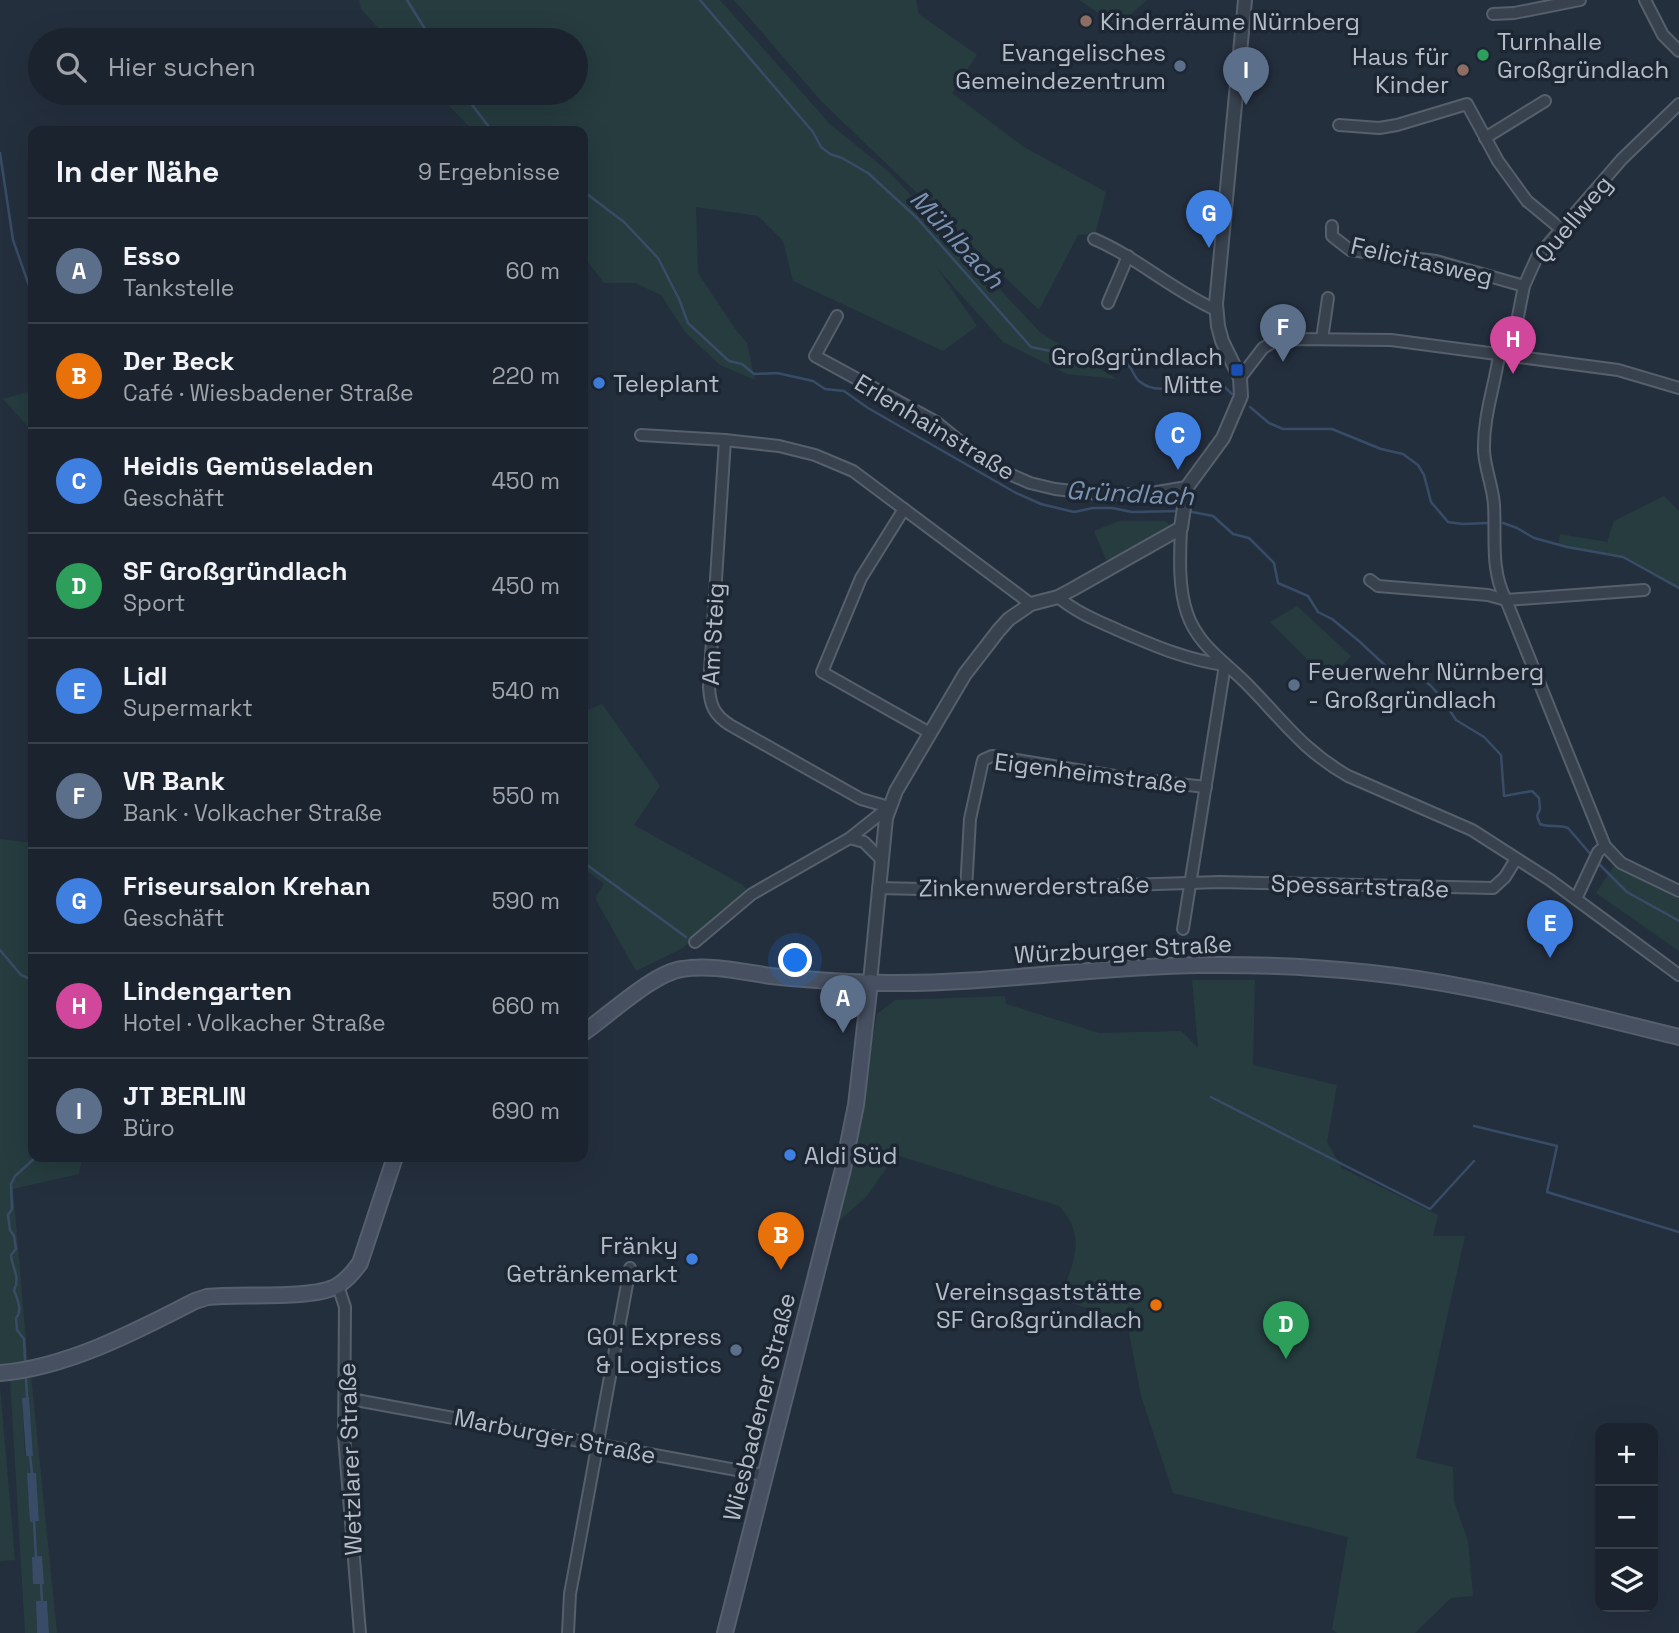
<!DOCTYPE html>
<html lang="de">
<meta charset="utf-8">
<style>
:root{--surface:#1b232e;--page:#242b36;--text:#f1f3f6;--muted:#a0a4aa;--line:#39404a;--accent:#8ab4f8}
body{margin:0;font-family:"Space Grotesk",sans-serif;background:var(--page);color:var(--text)}
.controls{position:absolute;right:21px;bottom:21px;display:grid;overflow:hidden;border-radius:14px;box-shadow:0 7px 28px #0002}
.controls button{width:63px;height:63px;display:grid;place-items:center;padding:0;border:0;border-bottom:2px solid var(--line);background:var(--surface);color:var(--text);font:35px sans-serif}
.you{position:absolute;left:796px;top:961px;width:24px;height:24px;margin:-18px;border:5px solid #fff;border-radius:50%;background:#1a73e8;box-shadow:0 0 0 10px #1a73e833}
.badge{display:grid;place-items:center;width:46px;height:46px;border-radius:50%;background:var(--accent);color:#fff;font-size:23px;font-weight:700}
.pin{position:absolute;translate:-50% -58px;filter:drop-shadow(0 2px 4px #0008)}
.pin::after{content:'';position:absolute;top:37px;width:24px;height:21px;background:inherit;clip-path:polygon(0 0,100% 0,50% 100%)}
.list{margin:0;padding:0;list-style:none}
h2{display:flex;justify-content:space-between;align-items:center;height:91px;margin:0;padding:0 28px;font-size:30px}
h2 small{font-size:23px;font-weight:400;color:var(--muted)}
.list li{display:grid;grid-template-columns:46px 1fr auto;gap:21px;align-items:center;box-sizing:border-box;height:105px;padding:0 28px;border-top:2px solid var(--line)}
.list b{display:block;font-size:26px;white-space:nowrap}
.list p{margin:0;font-size:23px;white-space:nowrap;color:var(--muted)}
.list em{font-size:23px;font-style:normal;color:var(--muted)}
.icon{flex:none;width:38px;height:38px;fill:none;stroke:currentColor;stroke-width:2;stroke-linecap:round;stroke-linejoin:round}
.map{position:relative;flex:none;width:1679px;height:1633px;overflow:hidden}
.search{position:absolute;background:var(--surface);box-shadow:0 7px 28px #0002;left:28px;top:28px;width:560px;height:77px;display:flex;align-items:center;gap:18px;box-sizing:border-box;padding:0 24px;border-radius:38px;color:var(--muted);font-size:26px}
.panel{position:absolute;background:var(--surface);box-shadow:0 7px 28px #0002;left:28px;top:126px;width:560px;height:1036px;border-radius:14px}
.map>svg:first-child{display:block}
</style>
<div class="map">
<svg width="1679" height="1633" viewBox="0 0 1679 1633">
<rect width="100%" height="100%" fill="#242f3e"/>
<g fill="#263c3f" fill-rule="evenodd">
<path d="M359,0H720L830,124L889,172L1041,333L1117,379L1067,374L1003,342L937,268L977,326L943,351L793,281L783,241L758,216L696,207L698,273L736,330L747,343L755,380L720,365L685,332L661,295L635,283H604L583,256V131H473L437,93H576V40H389L361,9Z"/>
<path d="M734,0H916L919,14L977,55L952,93L1024,147L1106,192L1095,234L1078,235L1039,310L821,101Z"/>
<path d="M1079,0H1147L1118,26Z"/>
<path d="M33,390V432L3,399Z"/>
<path d="M1664,496L1679,511V590L1623,558L1558,546L1560,534L1607,542L1614,521Z"/>
<path d="M1119,521H1165L1171,526L1107,562L1094,531Z"/>
<path d="M1297,606L1351,656L1328,680L1270,622Z"/>
<path d="M602,704L660,786L634,825L743,885L748,891L713,918L683,948L636,971L595,898L604,884L583,868V712Z"/>
<path d="M0,839L33,843V1157H82L79,1174L13,1189L28,1364L0,1365Z"/>
<path d="M1615,864L1679,899V951L1596,893Z"/>
<path d="M1192,980H1255L1253,1065L1337,1085L1327,1142L1342,1168L1438,1215L1433,1236H1465L1416,1458L1453,1467L1454,1501L1468,1541L1473,1596L1451,1598L1415,1633H1337L1332,1629L1348,1537L1173,1493L1141,1396L1127,1322L1060,1299C1072,1264 1089,1238 1059,1206L896,1155L866,1197L839,1221L851,1168L877,1014L895,1000L1005,996L1006,1004L1099,1033L1181,1031L1198,1048Z"/>
<path d="M31,1375L57,1633H49L47,1601H36L37,1633H25L10,1378ZM22,1398H29L33,1456L25,1455ZM35,1473L39,1521L31,1522L27,1474Z"/>
<path d="M0,1386L15,1560L0,1561Z"/>
</g>
<g fill="#394c67">
<path d="M29,1397L33,1456H26L22,1398Z"/>
<path d="M27,1473H36L39,1521L30,1522Z"/>
<path d="M42,1556L44,1584H33L32,1557Z"/>
<path d="M36,1601H47L49,1633H37Z"/>
</g>
<g fill="none" stroke-linecap="round" stroke-linejoin="round">
<g stroke="#394c67" stroke-width="2.5">
<path d="M407,0L432,40"/>
<path d="M700,0L813,132L821,147L830,154L842,158L868,173L917,218L1031,347L1098,361L1117,355C1121,359 1126,363 1130,367C1133,371 1135,378 1139,381C1159,399 1193,380 1216,379L1232,394"/>
<path d="M463,93L492,131"/>
<path d="M0,153L13,240L33,297"/>
<path d="M583,191L624,222L658,258L679,299L688,323L729,361L742,364L754,374L777,373L813,381L825,389L844,391L868,408L1016,493L1041,504L1074,512L1093,508H1112L1132,512L1180,511"/>
<path d="M1250,407L1269,423L1283,429H1332L1381,449L1403,454L1418,465L1424,475L1431,502L1448,522L1463,524L1488,523"/>
<path d="M1187,511L1213,516L1233,534L1249,538L1274,563L1278,583L1308,596L1318,612L1332,619L1359,641L1391,671L1420,678L1430,685L1442,698L1456,720L1484,737L1501,755L1504,796L1532,791L1539,798L1540,809L1537,816L1540,824C1550,828 1558,824 1568,828L1593,857"/>
<path d="M1503,523L1517,528L1534,538L1567,547L1623,557L1679,588"/>
<path d="M583,862L686,937"/>
<path d="M1597,862L1627,892L1679,921"/>
<path d="M0,950L21,975L33,980"/>
<path d="M1211,1097L1430,1209L1474,1161"/>
<path d="M1474,1126L1557,1146L1547,1192L1679,1232"/>
<path d="M25,1361L24,1339L17,1330L16,1318C23,1310 17,1299 14,1290C21,1277 12,1269 11,1255L16,1249L14,1236L10,1230L8,1215L12,1209L11,1184L15,1176L36,1157"/>
<path d="M26,1378L27,1397"/>
<path d="M30,1456L32,1473"/>
<path d="M34,1521L36,1557"/>
<path d="M41,1584L42,1601"/>
</g>
<g stroke="#565f6c" stroke-width="14">
<g id="minor">
<path d="M1645,0L1663,35L1679,51"/>
<path d="M1493,14L1514,13L1580,0"/>
<path d="M1339,125L1379,128L1397,125L1467,104L1498,161L1527,201L1561,229"/>
<path d="M1485,138L1545,101"/>
<path d="M1332,226V236L1350,250L1436,261L1524,286"/>
<path d="M1094,239C1138,258 1172,290 1216,310"/>
<path d="M1108,303L1128,256"/>
<path d="M837,316L815,356L936,422L989,465L1030,483L1055,489L1107,495L1151,493L1187,487"/>
<path d="M1322,339L1328,298"/>
<path d="M1499,356C1494,388 1483,418 1484,451C1485,469 1493,487 1494,505C1496,538 1490,569 1506,600L1605,846L1621,863L1679,891"/>
<path d="M1510,357L1524,286L1537,257L1622,159L1679,104"/>
<path d="M1240,378L1263,348L1273,342L1294,339L1391,340L1618,370L1679,388"/>
<path d="M641,435L725,440L779,446L815,455L853,471L1031,604"/>
<path d="M725,440L709,687C710,705 714,715 730,725L861,799L889,807"/>
<path d="M904,509L861,578L822,672L930,733"/>
<path d="M1181,528C1180,555 1178,587 1187,613C1197,644 1224,661 1245,682C1282,719 1301,749 1348,776L1472,830L1550,880L1679,975"/>
<path d="M1370,580L1378,586L1488,595L1506,600L1644,590"/>
<path d="M1058,597C1077,613 1098,621 1120,631C1155,646 1187,660 1225,665L1183,929"/>
<path d="M850,838L864,842L881,859"/>
<path d="M878,888L966,890L1220,882L1493,888L1505,877L1516,859"/>
<path d="M966,890L970,819L983,760L992,756L1133,779L1206,787"/>
<path d="M1576,899L1598,852L1605,846"/>
<path d="M695,942L752,894L850,838L889,807"/>
<path d="M338,1286L345,1307L344,1436L360,1633"/>
<path d="M345,1398L764,1475"/>
<path d="M568,1633L570,1594L630,1268"/>
</g>
</g>
<g stroke="#565f6c" stroke-width="16">
<path id="tertiary" d="M870,982L886,818L896,791L965,674L999,630L1009,619L1031,604L1058,597L1073,589L1181,528L1187,487L1223,438L1241,396L1240,378L1222,341L1218,326L1216,304L1245,0"/>
</g>
<g stroke="#565f6c" stroke-width="18">
<g id="secondary">
<path d="M583,1033C608,1016 653,973 682,969C710,964 743,972 771,976C810,980 851,983 890,983C993,984 1096,966 1200,965C1289,964 1377,970 1464,987C1536,1000 1608,1020 1679,1037"/>
<path d="M0,1373C66,1368 137,1331 195,1301L207,1297C239,1293 312,1300 337,1286C347,1280 353,1273 360,1263L395,1157"/>
<path d="M725,1633L843,1169L856,1105L870,982"/>
</g>
</g>
<use href="#minor" stroke="#38414e" stroke-width="10"/>
<use href="#tertiary" stroke="#38414e" stroke-width="12"/>
<use href="#secondary" stroke="#465061" stroke-width="14"/>
</g>
<g fill="#8d6e63" stroke="#1d2633" stroke-width="2.5">
<circle cx="1086" cy="21" r="7"/>
<circle cx="1463" cy="70" r="7"/>
</g>
<circle fill="#2e9e5b" stroke="#1d2633" stroke-width="2.5" cx="1483" cy="55" r="7"/>
<g fill="#5c6f8a" stroke="#1d2633" stroke-width="2.5">
<circle cx="1180" cy="66" r="7"/>
<circle cx="1294" cy="685" r="7"/>
<circle cx="736" cy="1350" r="7"/>
</g>
<rect fill="#1a4fb4" stroke="#1d2633" stroke-width="2.5" x="1230" y="363" width="14" height="14" rx="3.5"/>
<g fill="#3f7fe0" stroke="#1d2633" stroke-width="2.5">
<circle cx="599" cy="383" r="7"/>
<circle cx="790" cy="1155" r="7"/>
<circle cx="692" cy="1259" r="7"/>
</g>
<circle fill="#e8710a" stroke="#1d2633" stroke-width="2.5" cx="1156" cy="1305" r="7"/>
<g text-anchor="middle" dominant-baseline="central" stroke-width="7" stroke-linejoin="round" paint-order="stroke">
<g font-size="24" fill="#b4bcc9" stroke="#1d2633" text-anchor="end">
<text x="1100" y="21" text-anchor="start">Kinderräume Nürnberg</text>
<text x="1497" y="41" text-anchor="start">Turnhalle<tspan x="1497" dy="28">Großgründlach</tspan></text>
<text x="1166" y="52">Evangelisches<tspan x="1166" dy="28">Gemeindezentrum</tspan></text>
<text x="1449" y="56">Haus für<tspan x="1449" dy="28">Kinder</tspan></text>
<text x="1223" y="356">Großgründlach<tspan x="1223" dy="28">Mitte</tspan></text>
<text x="613" y="383" text-anchor="start">Teleplant</text>
<text x="1308" y="671" text-anchor="start">Feuerwehr Nürnberg<tspan x="1308" dy="28">- Großgründlach</tspan></text>
<text x="804" y="1155" text-anchor="start">Aldi Süd</text>
<text x="678" y="1245">Fränky<tspan x="678" dy="28">Getränkemarkt</tspan></text>
<text x="1142" y="1291">Vereinsgaststätte<tspan x="1142" dy="28">SF Großgründlach</tspan></text>
<text x="722" y="1336">GO! Express<tspan x="722" dy="28">&amp; Logistics</tspan></text>
</g>
<g font-size="24" fill="#b4bcc9" stroke="#1d2633">
<text transform="translate(1573 219) rotate(-50)">Quellweg</text>
<text transform="translate(1422 261) rotate(13)">Felicitasweg</text>
<text transform="translate(935 427) rotate(31)">Erlenhainstraße</text>
<text transform="translate(713 634) rotate(-87)">Am Steig</text>
<text transform="translate(1091 773) rotate(7)">Eigenheimstraße</text>
<text transform="translate(1034 886) rotate(-1)">Zinkenwerderstraße</text>
<text transform="translate(1360 886) rotate(2)">Spessartstraße</text>
<text transform="translate(1123 949) rotate(-3)">Würzburger Straße</text>
<text transform="translate(759 1407) rotate(-76)">Wiesbadener Straße</text>
<text transform="translate(555 1436) rotate(11)">Marburger Straße</text>
<text transform="translate(350 1459) rotate(-92)">Wetzlarer Straße</text>
</g>
<g font-size="26" font-style="italic" fill="#7c92b1" stroke="#1d2633">
<text transform="translate(957 239) rotate(47)">Mühlbach</text>
<text transform="translate(1130 493) rotate(3)">Gründlach</text>
</g>
</g>
</svg>
<div class="controls">
<button>+</button>
<button>−</button>
<button><svg class="icon" aria-label="layers" viewBox="0 0 24 24"><path d="M12 4l9 5-9 5-9-5zM3 14l9 5 9-5"/></svg></button>
</div>
<div class="you"></div>
<div class="pin badge" style="left:843px;top:1033px;background:#5c6f8a">A</div>
<div class="pin badge" style="left:781px;top:1270px;background:#e8710a">B</div>
<div class="pin badge" style="left:1178px;top:470px;background:#3f7fe0">C</div>
<div class="pin badge" style="left:1286px;top:1359px;background:#2e9e5b">D</div>
<div class="pin badge" style="left:1550px;top:958px;background:#3f7fe0">E</div>
<div class="pin badge" style="left:1283px;top:362px;background:#5c6f8a">F</div>
<div class="pin badge" style="left:1209px;top:248px;background:#3f7fe0">G</div>
<div class="pin badge" style="left:1513px;top:374px;background:#d1479c">H</div>
<div class="pin badge" style="left:1246px;top:105px;background:#5c6f8a">I</div>
<div class="search"><svg class="icon" aria-label="search" viewBox="0 0 24 24"><circle cx="10" cy="10" r="6"/><path d="M15 15l6 6"/></svg>Hier suchen</div>
<section class="panel">
<h2>In der Nähe<small>9 Ergebnisse</small></h2>
<ul class="list">
<li><span class="badge" style="background:#5c6f8a">A</span><div><b>Esso</b><p>Tankstelle</p></div><em>60 m</em></li>
<li><span class="badge" style="background:#e8710a">B</span><div><b>Der Beck</b><p>Café · Wiesbadener Straße</p></div><em>220 m</em></li>
<li><span class="badge" style="background:#3f7fe0">C</span><div><b>Heidis Gemüseladen</b><p>Geschäft</p></div><em>450 m</em></li>
<li><span class="badge" style="background:#2e9e5b">D</span><div><b>SF Großgründlach</b><p>Sport</p></div><em>450 m</em></li>
<li><span class="badge" style="background:#3f7fe0">E</span><div><b>Lidl</b><p>Supermarkt</p></div><em>540 m</em></li>
<li><span class="badge" style="background:#5c6f8a">F</span><div><b>VR Bank</b><p>Bank · Volkacher Straße</p></div><em>550 m</em></li>
<li><span class="badge" style="background:#3f7fe0">G</span><div><b>Friseursalon Krehan</b><p>Geschäft</p></div><em>590 m</em></li>
<li><span class="badge" style="background:#d1479c">H</span><div><b>Lindengarten</b><p>Hotel · Volkacher Straße</p></div><em>660 m</em></li>
<li><span class="badge" style="background:#5c6f8a">I</span><div><b>JT BERLIN</b><p>Büro</p></div><em>690 m</em></li>
</ul>
</section>
</div>
